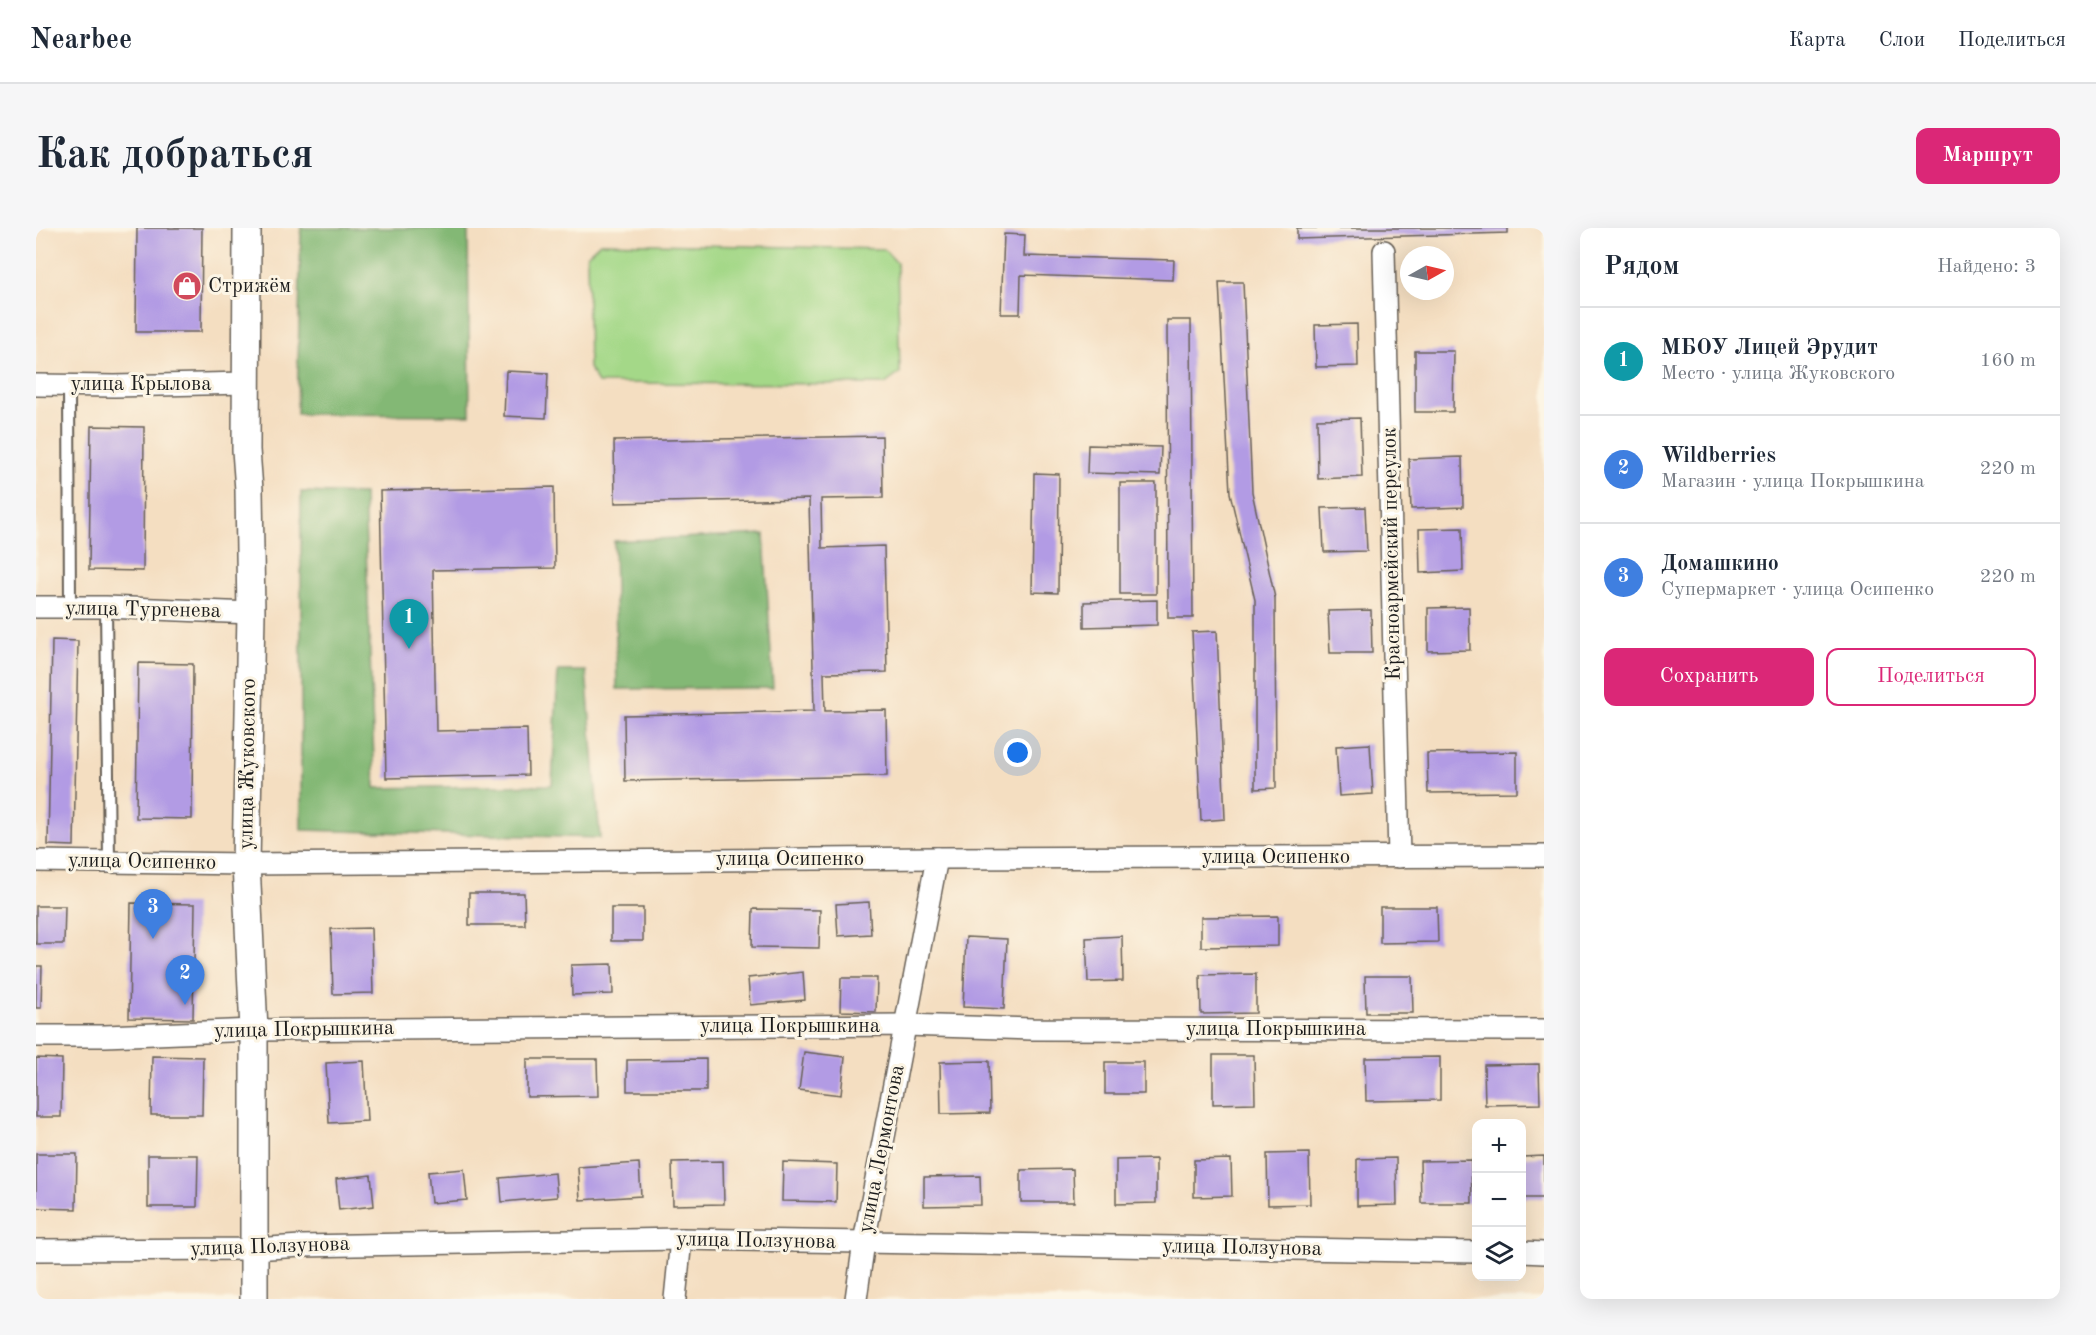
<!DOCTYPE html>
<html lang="ru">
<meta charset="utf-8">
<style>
:root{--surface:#fff;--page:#f6f6f7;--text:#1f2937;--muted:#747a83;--line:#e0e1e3;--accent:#db2777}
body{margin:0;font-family:"Old Standard TT",serif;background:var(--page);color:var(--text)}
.controls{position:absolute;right:18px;bottom:18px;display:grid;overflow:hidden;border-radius:12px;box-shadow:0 6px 24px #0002}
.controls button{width:54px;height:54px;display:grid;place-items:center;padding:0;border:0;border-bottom:2px solid var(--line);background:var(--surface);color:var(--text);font:30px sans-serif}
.compass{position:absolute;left:1364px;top:18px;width:54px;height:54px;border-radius:50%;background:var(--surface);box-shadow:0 6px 24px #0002;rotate:82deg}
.you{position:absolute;left:982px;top:525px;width:21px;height:21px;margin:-15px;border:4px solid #fff;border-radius:50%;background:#1a73e8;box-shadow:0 0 0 9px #1a73e833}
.badge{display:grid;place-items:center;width:39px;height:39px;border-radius:50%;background:var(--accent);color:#fff;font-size:20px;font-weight:700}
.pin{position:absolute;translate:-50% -50px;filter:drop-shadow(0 2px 3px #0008)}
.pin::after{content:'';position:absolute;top:32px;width:21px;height:18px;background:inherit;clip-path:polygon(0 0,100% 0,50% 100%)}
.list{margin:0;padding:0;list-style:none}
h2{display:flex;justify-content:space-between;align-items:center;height:78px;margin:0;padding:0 24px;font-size:26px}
h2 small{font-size:20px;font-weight:400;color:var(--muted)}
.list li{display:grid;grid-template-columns:39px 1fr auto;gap:18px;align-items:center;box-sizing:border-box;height:108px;padding:0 24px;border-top:2px solid var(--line)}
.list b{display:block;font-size:22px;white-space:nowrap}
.list p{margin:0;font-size:20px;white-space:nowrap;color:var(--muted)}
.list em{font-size:20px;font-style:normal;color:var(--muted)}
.actions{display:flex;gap:12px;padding:18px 24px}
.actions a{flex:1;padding:14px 0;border:2px solid var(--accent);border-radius:12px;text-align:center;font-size:21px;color:var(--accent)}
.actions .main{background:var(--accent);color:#fff}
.icon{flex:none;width:33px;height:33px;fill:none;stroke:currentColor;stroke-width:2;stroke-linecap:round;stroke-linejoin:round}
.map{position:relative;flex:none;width:1508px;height:1071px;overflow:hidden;border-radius:12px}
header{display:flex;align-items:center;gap:36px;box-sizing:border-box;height:84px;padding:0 30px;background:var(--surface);border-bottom:2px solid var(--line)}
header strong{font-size:28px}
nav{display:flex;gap:33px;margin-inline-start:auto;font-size:21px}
.intro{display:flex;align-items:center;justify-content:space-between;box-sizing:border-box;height:144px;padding:0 36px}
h1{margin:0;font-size:42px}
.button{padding:15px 27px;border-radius:12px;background:var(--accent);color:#fff;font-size:21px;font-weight:700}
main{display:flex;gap:36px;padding:0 36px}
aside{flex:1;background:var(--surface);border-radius:12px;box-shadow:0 6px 24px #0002}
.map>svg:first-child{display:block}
</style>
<header>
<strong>Nearbee</strong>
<nav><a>Карта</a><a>Слои</a><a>Поделиться</a></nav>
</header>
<div class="intro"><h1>Как добраться</h1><a class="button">Маршрут</a></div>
<main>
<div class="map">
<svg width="1508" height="1071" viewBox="0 0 1508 1071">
<rect width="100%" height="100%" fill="#fcf5e5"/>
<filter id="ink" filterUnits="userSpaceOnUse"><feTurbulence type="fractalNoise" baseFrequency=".0167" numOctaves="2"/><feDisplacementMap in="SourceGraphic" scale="12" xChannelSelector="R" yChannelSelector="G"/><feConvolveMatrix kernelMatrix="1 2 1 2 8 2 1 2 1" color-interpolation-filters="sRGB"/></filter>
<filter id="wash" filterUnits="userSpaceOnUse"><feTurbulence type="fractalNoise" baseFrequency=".008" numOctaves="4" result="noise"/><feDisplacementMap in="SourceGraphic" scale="24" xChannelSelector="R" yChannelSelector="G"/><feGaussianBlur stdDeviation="1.35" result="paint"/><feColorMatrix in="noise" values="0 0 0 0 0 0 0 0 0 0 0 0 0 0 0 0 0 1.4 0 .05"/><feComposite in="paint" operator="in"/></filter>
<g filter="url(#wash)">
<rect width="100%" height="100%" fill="#f4dec1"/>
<path fill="#a4d888" stroke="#607a52" stroke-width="1.5" d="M564,15L848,21L861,35L864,145L849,156L562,155L553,140L551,27Z"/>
<g fill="#83b874" stroke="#506a48" stroke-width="1.5">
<path d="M265,0H432L434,187L261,186Z"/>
<path d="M265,264L328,266L339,560L516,557L522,443H550L564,610L265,602Z"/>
<path d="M728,306L737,460L581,461L578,313Z"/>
</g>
<g id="blocks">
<g fill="#b29be4">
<path d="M101,0H166L165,104H100Z"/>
<path d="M1261,0H1472V5L1261,11Z"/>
<path d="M968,6L989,7L988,28L1138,32L1137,52L985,47L984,86H965Z"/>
<path d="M1183,54H1207L1216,264L1239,370L1240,560L1219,561V372L1194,265Z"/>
<path d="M1131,92H1155L1157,390H1132Z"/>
<path d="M1321,96L1322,138L1280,139L1279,97Z"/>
<path d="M1379,123H1418L1417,184H1379Z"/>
<path d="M470,143L512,145L510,190L468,188Z"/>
<path d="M1324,190L1326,249L1282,251L1281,191Z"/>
<path d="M55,198L108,199L107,343L53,342Z"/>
<path d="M846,208L847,270L785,271L786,320L848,318L851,444L788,445L789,483L850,482L851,548L589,553L588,487L778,483L773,271L579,275L578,213Z"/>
<path d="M1052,217L1125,219L1124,247L1051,245Z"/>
<path d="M1426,229L1427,279L1375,281L1373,231Z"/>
<path d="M998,245L1023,246L1022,365L996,364Z"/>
<rect x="1084" y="255" width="36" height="111"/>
<path d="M518,259L519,340L397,342L400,503L491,501L492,547L350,550L344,263Z"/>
<path d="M1329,279L1331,323L1288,324L1286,280Z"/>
<path d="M1426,300L1427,343L1384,345L1383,301Z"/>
<path d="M1121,372V397L1048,399V374Z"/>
<path d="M1433,379L1434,422L1392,423V380Z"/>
<path d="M1335,382L1336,425H1294L1292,383Z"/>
<path d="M1181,403L1189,591L1165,593L1156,404Z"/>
<path d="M16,412L42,413L38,618L12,617Z"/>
<path d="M102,435L157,436L156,591L100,590Z"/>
<path d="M1334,516L1337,566L1303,568L1300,518Z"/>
<path d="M1481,524V564L1392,565L1391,525Z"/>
<path d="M433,665H488L489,697H433Z"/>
<path d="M833,674L835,706L802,708L800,676Z"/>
<path d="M95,675L159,676L157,791L93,790Z"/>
<path d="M0,678H29L28,716H0Z"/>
<path d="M1344,679H1401L1402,714L1344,715Z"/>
<rect x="575" y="680" width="32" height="33"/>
<path d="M717,681L784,682L783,720L716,719Z"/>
<path d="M1242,688V718L1165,719V689Z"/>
<path d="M335,700L337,765L297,766L295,701Z"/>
<path d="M1086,708L1087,753L1052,754L1050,710Z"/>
<path d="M930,709L971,711L968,781L927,779Z"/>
<path d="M576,736L577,766L536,767L535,737Z"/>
<path d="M0,738H6L5,780H0Z"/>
<path d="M767,744L769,772L714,777L712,750Z"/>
<path d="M1220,746V785L1165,786L1164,747Z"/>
<path d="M1329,748H1376L1377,785H1330Z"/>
<path d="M805,750H841L840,784L804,783Z"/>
<path d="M768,824L809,829L805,867L763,862Z"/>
<path d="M1177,827H1218L1219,875L1177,876Z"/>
<path d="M116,828L167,829L166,887H115Z"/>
<path d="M1404,829V872L1330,873L1329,830Z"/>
<path d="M0,830L26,831L25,889H0Z"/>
<path d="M491,831H561L562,868L491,869Z"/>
<path d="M670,831V863H591V832Z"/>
<path d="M328,833L331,893L293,895L290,835Z"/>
<path d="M953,833L954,885L905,886L904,834Z"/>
<rect x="1069" y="834" width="39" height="32"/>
<path d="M1503,836L1504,876L1449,877L1448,837Z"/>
<path d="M1273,925L1274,976L1232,977L1231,926Z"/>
<path d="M0,926H41L40,981L0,980Z"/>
<path d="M112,927H162L161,979H112Z"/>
<path d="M1508,928V970H1486V929Z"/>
<path d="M1360,930L1361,977L1321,978V931Z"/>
<path d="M1120,931V975L1080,976V932Z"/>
<path d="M1195,931L1196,968L1158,969V932Z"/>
<path d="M1435,932L1436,975H1385L1384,933Z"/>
<path d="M687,933L688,976L637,977L636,934Z"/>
<path d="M747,934L801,936L800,974L746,973Z"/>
<path d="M603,935L605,968L544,972L542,939Z"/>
<path d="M428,941L431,972L395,975L392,944Z"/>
<path d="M1037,941L1038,974H985V942Z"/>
<path d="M519,945L521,969L466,974L464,950Z"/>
<path d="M335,947L338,978L303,982L300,951Z"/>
<path d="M944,948L945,977L888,978V949Z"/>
</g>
</g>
</g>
<g filter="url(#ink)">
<use href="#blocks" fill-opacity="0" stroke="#686056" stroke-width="1.5"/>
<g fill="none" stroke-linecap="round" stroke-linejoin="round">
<g stroke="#686056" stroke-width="14">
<g id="service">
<path d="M33,157L34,379"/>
<path d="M70,379L73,633"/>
</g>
</g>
<g stroke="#686056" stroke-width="24">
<g id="minor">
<path d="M1348,23L1363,629"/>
<path d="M0,157L79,158L210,155"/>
<path d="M0,379H70L215,385"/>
<path d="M0,633L210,636L901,630L1508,628"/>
<path d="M0,808H69L218,802L869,797L996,801L1508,802"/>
<path d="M0,1022L218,1021L265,1018L645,1011L1440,1024"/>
<path d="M1486,1024L1508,1025"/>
<path d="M639,1071L645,1011"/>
<path d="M820,1071L828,1014L901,630"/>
</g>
</g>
<g stroke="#686056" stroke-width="30">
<path id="tertiary" d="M211,0L210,222L213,262L215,385L210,636L218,802V1071"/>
</g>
<use href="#service" stroke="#fff" stroke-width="10"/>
<use href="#minor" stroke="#fff" stroke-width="21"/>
<use href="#tertiary" stroke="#fff" stroke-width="27"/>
</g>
</g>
<defs>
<g id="shop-disc" transform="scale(1.5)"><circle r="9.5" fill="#d1495b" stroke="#fcf5e5"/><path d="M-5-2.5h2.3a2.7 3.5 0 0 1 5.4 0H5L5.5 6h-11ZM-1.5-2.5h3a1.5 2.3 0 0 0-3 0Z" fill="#fff"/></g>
</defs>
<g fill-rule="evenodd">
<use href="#shop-disc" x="151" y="58"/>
</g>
<g text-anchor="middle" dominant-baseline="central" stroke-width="6" stroke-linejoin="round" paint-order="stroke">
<g font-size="21" fill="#1c1c1c" stroke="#fcf5e5" text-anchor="start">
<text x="172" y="58">Стрижём</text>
</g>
<g font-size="21" fill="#1c1c1c" stroke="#fcf5e5">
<text x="105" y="156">улица Крылова</text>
<text transform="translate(1356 326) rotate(-91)">Красноармейский переулок</text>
<text transform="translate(107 382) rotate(1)">улица Тургенева</text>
<text transform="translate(212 536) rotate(-89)">улица Жуковского</text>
<text x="1240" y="629">улица Осипенко</text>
<text x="754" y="631">улица Осипенко</text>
<text transform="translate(106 634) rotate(1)">улица Осипенко</text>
<text x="754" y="798">улица Покрышкина</text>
<text x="1240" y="801">улица Покрышкина</text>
<text transform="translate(268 802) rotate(-1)">улица Покрышкина</text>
<text transform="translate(846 921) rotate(-79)">улица Лермонтова</text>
<text transform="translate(720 1013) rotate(1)">улица Ползунова</text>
<text transform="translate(234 1019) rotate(-2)">улица Ползунова</text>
<text transform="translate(1206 1020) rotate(1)">улица Ползунова</text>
</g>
</g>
</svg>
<div class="controls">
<button>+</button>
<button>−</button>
<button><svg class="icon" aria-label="layers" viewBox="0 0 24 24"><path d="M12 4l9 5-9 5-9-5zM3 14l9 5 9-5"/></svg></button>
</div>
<svg class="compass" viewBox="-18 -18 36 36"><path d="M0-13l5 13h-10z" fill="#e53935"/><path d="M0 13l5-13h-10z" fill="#747a83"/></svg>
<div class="you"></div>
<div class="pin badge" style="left:373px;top:421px;background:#0f9aa8">1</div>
<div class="pin badge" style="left:149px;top:777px;background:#3f7fe0">2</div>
<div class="pin badge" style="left:117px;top:711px;background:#3f7fe0">3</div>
</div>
<aside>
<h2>Рядом<small>Найдено: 3</small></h2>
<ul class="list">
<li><span class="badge" style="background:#0f9aa8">1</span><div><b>МБОУ Лицей Эрудит</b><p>Место · улица Жуковского</p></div><em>160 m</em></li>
<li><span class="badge" style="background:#3f7fe0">2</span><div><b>Wildberries</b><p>Магазин · улица Покрышкина</p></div><em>220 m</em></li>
<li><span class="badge" style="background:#3f7fe0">3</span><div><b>Домашкино</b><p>Супермаркет · улица Осипенко</p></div><em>220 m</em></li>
</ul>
<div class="actions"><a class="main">Сохранить</a><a>Поделиться</a></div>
</aside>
</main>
